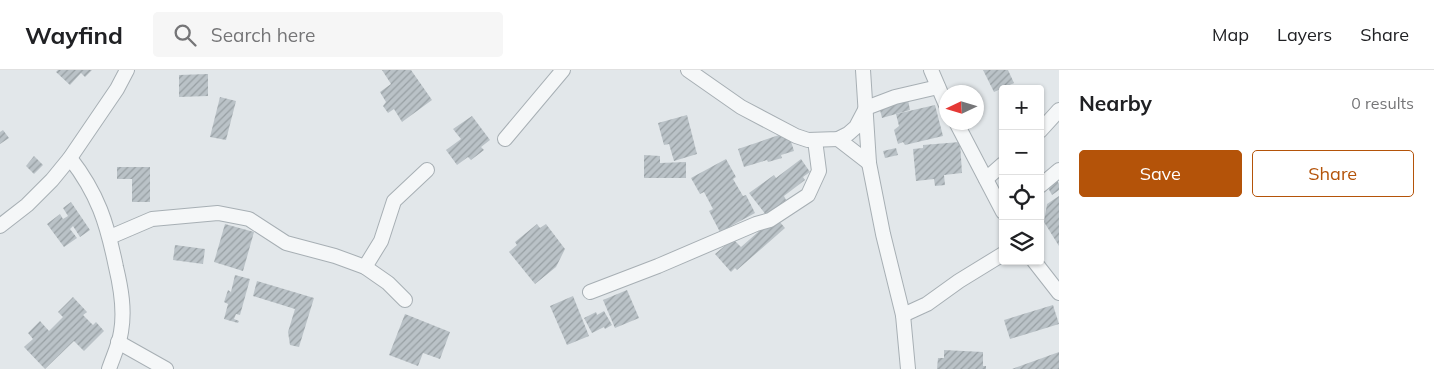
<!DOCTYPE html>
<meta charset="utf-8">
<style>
:root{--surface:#fff;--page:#f6f6f6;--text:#202124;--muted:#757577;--line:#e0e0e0;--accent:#b45309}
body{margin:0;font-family:Mulish,sans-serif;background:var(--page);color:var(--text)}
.controls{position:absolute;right:15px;top:15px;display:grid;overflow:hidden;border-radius:5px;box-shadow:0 1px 4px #0004}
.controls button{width:45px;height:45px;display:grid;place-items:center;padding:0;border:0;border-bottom:1px solid var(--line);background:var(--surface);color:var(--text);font:25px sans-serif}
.compass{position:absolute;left:939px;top:15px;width:45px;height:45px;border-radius:50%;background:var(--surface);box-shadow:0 1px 4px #0004;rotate:266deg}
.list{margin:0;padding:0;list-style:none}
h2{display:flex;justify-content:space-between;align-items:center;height:65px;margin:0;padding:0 20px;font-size:21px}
h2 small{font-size:16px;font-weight:400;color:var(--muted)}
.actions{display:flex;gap:10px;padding:15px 20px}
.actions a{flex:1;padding:11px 0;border:1px solid var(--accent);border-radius:5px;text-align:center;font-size:18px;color:var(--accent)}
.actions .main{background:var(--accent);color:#fff}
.icon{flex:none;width:28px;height:28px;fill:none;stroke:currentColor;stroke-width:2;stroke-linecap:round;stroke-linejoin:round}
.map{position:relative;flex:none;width:1059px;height:299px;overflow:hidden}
header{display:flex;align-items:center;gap:30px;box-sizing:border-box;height:70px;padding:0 25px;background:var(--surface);border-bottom:1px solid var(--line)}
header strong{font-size:24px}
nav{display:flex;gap:28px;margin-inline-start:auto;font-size:18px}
.search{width:350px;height:45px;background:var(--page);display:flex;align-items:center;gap:12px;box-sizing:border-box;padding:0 18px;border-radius:5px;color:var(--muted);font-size:19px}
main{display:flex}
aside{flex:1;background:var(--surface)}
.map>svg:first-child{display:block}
</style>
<header>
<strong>Wayfind</strong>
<div class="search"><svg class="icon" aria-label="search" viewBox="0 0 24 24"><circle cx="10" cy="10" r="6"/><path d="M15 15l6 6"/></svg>Search here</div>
<nav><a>Map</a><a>Layers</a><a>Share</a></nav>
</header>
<main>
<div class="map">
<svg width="1059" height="299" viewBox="0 0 1059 299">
<defs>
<pattern id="building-hatch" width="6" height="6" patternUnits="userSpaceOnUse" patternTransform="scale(1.25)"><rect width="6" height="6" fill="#bac2c7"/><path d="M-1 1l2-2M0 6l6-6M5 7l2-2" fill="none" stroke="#979fa3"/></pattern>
</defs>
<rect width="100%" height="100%" fill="#e2e7ea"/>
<g fill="url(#building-hatch)">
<path d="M58,0H92L85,7L81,3L70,15L56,2Z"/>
<path d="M382,0H411L432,30L402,52L394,39L388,43L383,36L386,32L380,22L391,14Z"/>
<path d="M983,0H1008L1014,13L994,22Z"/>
<path d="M208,4V26L179,27V5Z"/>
<path d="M220,27L236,31L226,70L210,67Z"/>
<path d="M908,30L910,40L882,48L879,36Z"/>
<path d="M935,35L943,66L905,75L903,72L898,74L894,60L899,56L896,44Z"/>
<path d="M687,45L697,84L674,91L669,74L664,75L658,53Z"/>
<path d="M472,46L490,70L481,77L484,80L471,90L468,87L457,95L446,80L461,69L453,59Z"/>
<path d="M3,60L9,68L0,74V62Z"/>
<path d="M788,62L794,81L781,85L782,88L768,92L767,90L744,97L738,79Z"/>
<path d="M960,72L962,103L944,105L945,115L935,116L934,109L916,111L913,79L923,78V75Z"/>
<path d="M896,78L898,85L885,88L883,81Z"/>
<path d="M644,85L660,86V93L686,92V108H644Z"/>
<path d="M34,86L43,95L34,104L26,96Z"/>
<path d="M726,89L736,107L733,109L743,126L746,125L755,143L720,162L709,141L713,139L704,122L700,124L691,108Z"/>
<path d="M801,89L810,102L803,107L805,110L784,126L786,130L782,133L786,138L770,150L749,123L774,105L776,108Z"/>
<path d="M117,97H150V132H132V109H117Z"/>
<path d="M1057,110L1059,114V120L1052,125L1047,116Z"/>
<path d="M1059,126V176L1044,152L1047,134Z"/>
<path d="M71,132L90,160L80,167L73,156L70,159L77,168L64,177L47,154L60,144L63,149L68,146L63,138Z"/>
<path d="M779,151L785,158L737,200L735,198L731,202L715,184L733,169L741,177L767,154Z"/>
<path d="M225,154L254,162L243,201L214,192Z"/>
<path d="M537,154L540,158L546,154L565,179L556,197L535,214L509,182L517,175L515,172Z"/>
<path d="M175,175L205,179L203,194L173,190Z"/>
<path d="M235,205L250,209L240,245L236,244L234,249L239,251L238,253L224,249L228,234L224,232L228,220L231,222Z"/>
<path d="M257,211L314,228L299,277L290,275L288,262L295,239L253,226Z"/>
<path d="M627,220L639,248L615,258L603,230Z"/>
<path d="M573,226L589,266L567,275L550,236Z"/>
<path d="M73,227L87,242L83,245L93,255L96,252L104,261L84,281L74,271L45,299L24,277L33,269L28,263L40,251L49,261L63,247L58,242Z"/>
<path d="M1053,235L1059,254L1010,269L1004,250Z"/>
<path d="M604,241L612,255L605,259L604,257L592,263L584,248L596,242L597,245Z"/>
<path d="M405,244L450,262L440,289L423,283L418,296L389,285Z"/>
<path d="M944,280L983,282V296H986V299H937L938,288H944Z"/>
<path d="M1059,282V299H1012Z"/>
</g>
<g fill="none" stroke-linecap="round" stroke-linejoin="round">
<g stroke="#a7afb4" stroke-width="16">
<g id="street">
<path d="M688,0L741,37L796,66L808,70L838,69L848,64L856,57L866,38L895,27L938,17"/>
<path d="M863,0L869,93L883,164L903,245L908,299"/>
<path d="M931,0L946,35"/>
<path d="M956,52L1003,142"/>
<path d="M1040,61L1059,40"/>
<path d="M505,69L563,0"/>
<path d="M838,69L869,93"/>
<path d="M70,88C98,124 107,153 116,197C121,218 125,240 121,262C119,275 113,287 109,299"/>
<path d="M986,109L1003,94"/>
<path d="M1040,116L1059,100"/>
<path d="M0,156L27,135L52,110L70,88L117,19L127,0"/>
<path d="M110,167L152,149L218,143L249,149L286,173L335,186L365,197L388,213L405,230"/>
<path d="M1034,191L1059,223"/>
<path d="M365,197L381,171L394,131L427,100"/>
<path d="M590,222L658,196L756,154L770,150L808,125L819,101L815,70"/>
<path d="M903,245L927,234L959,211L1003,184"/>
<path d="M118,272L166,299"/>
</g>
</g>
<use href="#street" stroke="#f5f7f8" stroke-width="14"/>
</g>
</svg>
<div class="controls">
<button>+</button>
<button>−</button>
<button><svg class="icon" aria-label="locate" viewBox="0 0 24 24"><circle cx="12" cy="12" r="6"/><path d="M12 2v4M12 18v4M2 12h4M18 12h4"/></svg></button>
<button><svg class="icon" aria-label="layers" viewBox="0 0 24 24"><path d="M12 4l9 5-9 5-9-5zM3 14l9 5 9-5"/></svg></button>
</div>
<svg class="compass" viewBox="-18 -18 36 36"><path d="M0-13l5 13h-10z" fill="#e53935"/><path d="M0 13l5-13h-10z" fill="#757577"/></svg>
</div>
<aside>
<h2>Nearby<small>0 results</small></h2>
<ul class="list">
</ul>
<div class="actions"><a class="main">Save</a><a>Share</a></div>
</aside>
</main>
